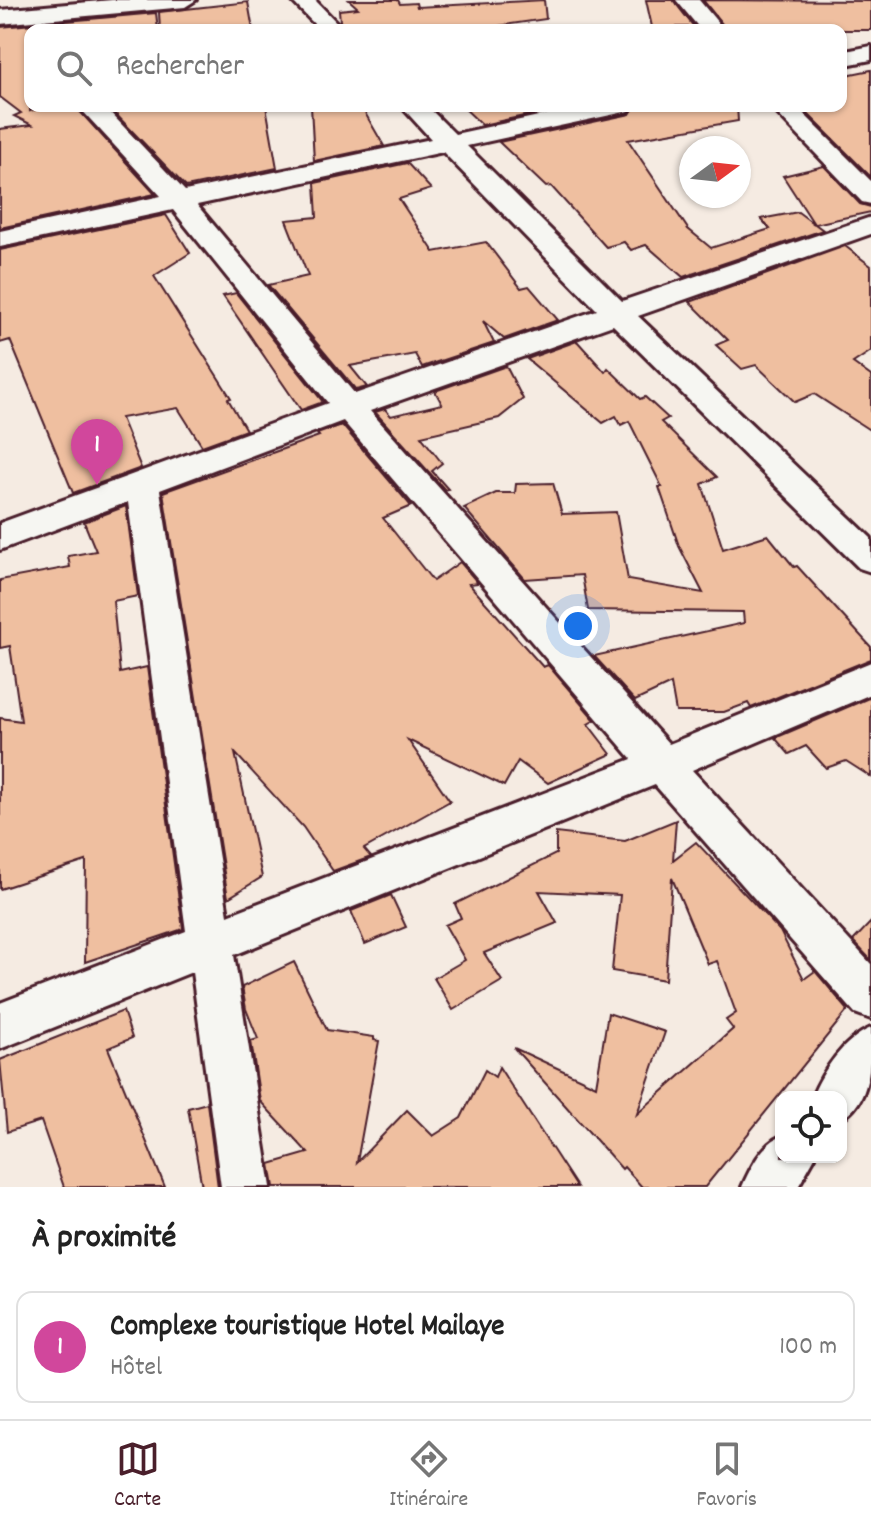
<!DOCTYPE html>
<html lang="fr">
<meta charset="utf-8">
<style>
:root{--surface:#fff;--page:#f6f6f6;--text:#222;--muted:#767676;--line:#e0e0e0;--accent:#4a1f2b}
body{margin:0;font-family:Dekko,sans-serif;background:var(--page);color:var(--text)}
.controls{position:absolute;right:24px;bottom:24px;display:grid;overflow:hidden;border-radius:16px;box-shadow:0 2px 6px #0004}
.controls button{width:72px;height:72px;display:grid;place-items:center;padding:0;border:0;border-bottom:2px solid var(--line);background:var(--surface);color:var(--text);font:40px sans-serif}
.compass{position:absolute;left:679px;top:136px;width:72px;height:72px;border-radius:50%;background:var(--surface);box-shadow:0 2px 6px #0004;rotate:75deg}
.you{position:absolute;left:578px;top:626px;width:28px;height:28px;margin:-20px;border:6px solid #fff;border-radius:50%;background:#1a73e8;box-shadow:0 0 0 12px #1a73e833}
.badge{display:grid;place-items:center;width:52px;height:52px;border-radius:50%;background:var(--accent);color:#fff;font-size:26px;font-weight:700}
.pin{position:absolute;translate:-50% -66px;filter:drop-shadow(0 2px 4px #0008)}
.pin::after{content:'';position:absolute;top:42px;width:28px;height:24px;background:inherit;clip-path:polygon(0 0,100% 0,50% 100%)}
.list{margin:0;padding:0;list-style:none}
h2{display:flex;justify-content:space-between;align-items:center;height:104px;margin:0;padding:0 32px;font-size:34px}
h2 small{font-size:26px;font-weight:400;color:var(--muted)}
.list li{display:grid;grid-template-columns:52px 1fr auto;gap:24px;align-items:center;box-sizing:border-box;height:112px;margin:0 16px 16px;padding:0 16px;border:2px solid var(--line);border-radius:16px}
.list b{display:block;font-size:30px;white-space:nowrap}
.list p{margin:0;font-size:26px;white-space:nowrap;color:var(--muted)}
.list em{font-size:26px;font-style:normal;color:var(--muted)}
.icon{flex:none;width:44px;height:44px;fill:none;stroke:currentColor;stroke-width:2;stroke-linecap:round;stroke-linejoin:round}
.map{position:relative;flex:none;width:871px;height:1187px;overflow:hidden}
.search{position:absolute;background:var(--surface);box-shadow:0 2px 6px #0004;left:24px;right:24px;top:24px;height:88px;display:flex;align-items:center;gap:20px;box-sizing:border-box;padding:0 28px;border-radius:16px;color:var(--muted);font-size:30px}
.sheet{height:232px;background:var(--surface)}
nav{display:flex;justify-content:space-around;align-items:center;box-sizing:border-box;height:112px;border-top:2px solid var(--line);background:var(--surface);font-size:22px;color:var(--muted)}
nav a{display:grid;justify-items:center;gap:4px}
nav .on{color:var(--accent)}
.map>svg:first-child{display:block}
</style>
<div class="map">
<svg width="871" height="1187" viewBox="0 0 871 1187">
<rect width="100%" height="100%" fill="#f5ebe2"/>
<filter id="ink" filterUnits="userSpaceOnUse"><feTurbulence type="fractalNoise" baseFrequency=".0125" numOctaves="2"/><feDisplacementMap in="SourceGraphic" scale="16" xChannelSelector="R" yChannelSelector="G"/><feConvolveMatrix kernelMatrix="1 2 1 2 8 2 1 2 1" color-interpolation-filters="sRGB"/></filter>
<g filter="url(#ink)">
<g fill="#efbfa0" stroke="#4a1f2b" stroke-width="2">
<path d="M349,0H398L400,4L416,3L417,7L544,0L546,19L470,30H347L340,21L339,10L358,8Z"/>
<path d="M646,0H673L694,27H652Z"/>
<path d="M703,0L871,1V30H727Z"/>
<path d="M248,2L253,30H160L159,12Z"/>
<path d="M156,13L158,30H30V111L45,106H75L155,194L0,228V129L32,125L14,116L21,113L0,97V27Z"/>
<path d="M871,70V177L800,106H841V76Z"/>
<path d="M108,106H266L277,168L186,187Z"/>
<path d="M311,106H361L384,146L314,161Z"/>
<path d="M462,106H571L482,125Z"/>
<path d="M647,106H737L738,121L628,140L688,229L711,248L770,229L761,219L798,212L814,224L783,176L824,166L860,204L871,207V212L815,224L823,230L683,277L646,245L631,250L624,242L606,247L551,186L546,187L499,142L630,114L634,108Z"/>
<path d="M407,163L431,189L399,199L434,252L486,242L521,288L529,286L558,320L504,339L483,321L494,343L422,367L415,354L350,366L367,387L356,390L268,285L308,276L286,220L317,217L315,183Z"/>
<path d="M166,215L190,253L154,276L231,398L228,399L246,430L202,446L178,408L121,418L141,468L73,493L10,340L0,343V250Z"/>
<path d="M845,246L871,266V351L853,363L871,376V431L814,394L795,402L756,365L742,369L716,345L728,340L690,302Z"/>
<path d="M236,293L323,402L301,410L223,296Z"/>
<path d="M577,341L605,372L608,368L640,399L645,397L668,418L661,422L717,477L702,484L723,549L768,535L794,567L797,566L871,647V659L751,708L748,703L724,712H676L671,684L635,701L594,656L744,623L743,612L588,610L582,575L525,579L464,508L496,493H515L516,484L553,483L562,514L616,512L628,580L703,593L679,546L659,487H662L629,421L621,425L616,416L603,423L527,359Z"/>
<path d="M506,366L523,399L499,418L421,436L442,463L432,471L448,489L445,490L375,412L385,409L391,416L442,404L435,391Z"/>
<path d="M342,425L411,506L383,518L433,581L460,562L478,583L469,584L543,667L548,665L595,720L588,724L611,754L548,783L518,761L504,786L408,740L450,801L364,849L371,857L333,871L303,827L235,753L262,877L228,898L163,492L319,436L317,434Z"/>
<path d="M126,506L138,596L113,601L120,673L147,667L183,929L85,962L86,861L0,889V718L21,721L10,646L0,648V580L70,567L68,556L96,551L84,522Z"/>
<path d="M871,697V777L846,761L826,768L806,746L789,754L775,738Z"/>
<path d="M676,820L673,860L696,842L780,931L804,979L815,971L848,1010L705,1187H642L624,1167L622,1169L514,1048L596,1086L608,1013L665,1032L637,1114L733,1029L726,1020L736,1013L717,961L708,964L672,878L665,980L612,971L620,895L539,891L557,923L484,953L502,981L453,1010L434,978L465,960L445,925L461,918L455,904L556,854V833L625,841Z"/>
<path d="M391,895L406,927L365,944L351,911Z"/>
<path d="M871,922V960L853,941Z"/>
<path d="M294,962L327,1030L374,1037V1040L379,1041L357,1162L407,1110L433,1136L461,1118L485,1070L495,1077L499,1067L577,1187H274L270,1164L308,1153L260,1101L251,1041L258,1039L246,1009L242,987Z"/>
<path d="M123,1011L132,1038L108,1048L165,1187H64L41,1121L7,1132L0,1060Z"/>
<path d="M207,1103L218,1187H202L188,1108Z"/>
</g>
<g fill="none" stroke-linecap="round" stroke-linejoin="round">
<g stroke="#4a1f2b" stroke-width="6">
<g id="minor">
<path d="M112,0H196L185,7L0,24V10Z"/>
<path d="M291,0H315L344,30H320Z"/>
<path d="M676,0H699L724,30H701Z"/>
<path d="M871,46V60L841,66V52Z"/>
<path d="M78,106H104L185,191L431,139L401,106H427L455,134L585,106H632L629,111L620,113L467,146L622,301L871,217V234L638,316L871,538V572L859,568L613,325L370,411L669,744L871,662V694L692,770L871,964V1019L855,1013L655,785L234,955L271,1187H221L192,972L0,1049V1003L186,931L128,502L0,550V523L328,403L173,210L0,247V231L161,196ZM443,152L597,310L355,394L197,205ZM343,421L632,759L228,915L160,490Z"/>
<path d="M770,106H796L871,181V204L862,202Z"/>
<path d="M871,1028C871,1062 871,1103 841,1119V1097H812C823,1070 844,1039 871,1028Z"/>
<path d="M781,1136V1157H815L798,1187H742C750,1169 762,1144 781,1136Z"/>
</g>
</g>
<use href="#minor" fill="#f6f6f2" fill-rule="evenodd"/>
</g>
</g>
</svg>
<div class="controls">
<button><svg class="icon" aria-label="locate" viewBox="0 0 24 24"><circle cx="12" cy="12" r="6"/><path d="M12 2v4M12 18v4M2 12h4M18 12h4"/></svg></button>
</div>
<svg class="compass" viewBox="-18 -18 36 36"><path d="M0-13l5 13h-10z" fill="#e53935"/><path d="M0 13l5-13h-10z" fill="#767676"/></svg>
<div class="you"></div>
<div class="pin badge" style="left:97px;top:485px;background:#d1479c">1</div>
<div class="search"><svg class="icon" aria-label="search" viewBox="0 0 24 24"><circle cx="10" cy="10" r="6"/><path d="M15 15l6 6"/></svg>Rechercher</div>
</div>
<section class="sheet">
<h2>À proximité<small></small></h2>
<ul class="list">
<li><span class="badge" style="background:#d1479c">1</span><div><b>Complexe touristique Hotel Mailaye</b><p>Hôtel</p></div><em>100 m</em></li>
</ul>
</section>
<nav>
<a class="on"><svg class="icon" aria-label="map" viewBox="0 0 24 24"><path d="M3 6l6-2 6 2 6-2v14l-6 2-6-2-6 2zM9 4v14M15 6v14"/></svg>Carte</a>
<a><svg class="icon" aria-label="directions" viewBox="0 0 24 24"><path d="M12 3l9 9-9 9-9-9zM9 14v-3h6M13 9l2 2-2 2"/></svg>Itinéraire</a>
<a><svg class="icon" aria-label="saved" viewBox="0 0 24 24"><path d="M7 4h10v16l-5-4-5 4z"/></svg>Favoris</a>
</nav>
